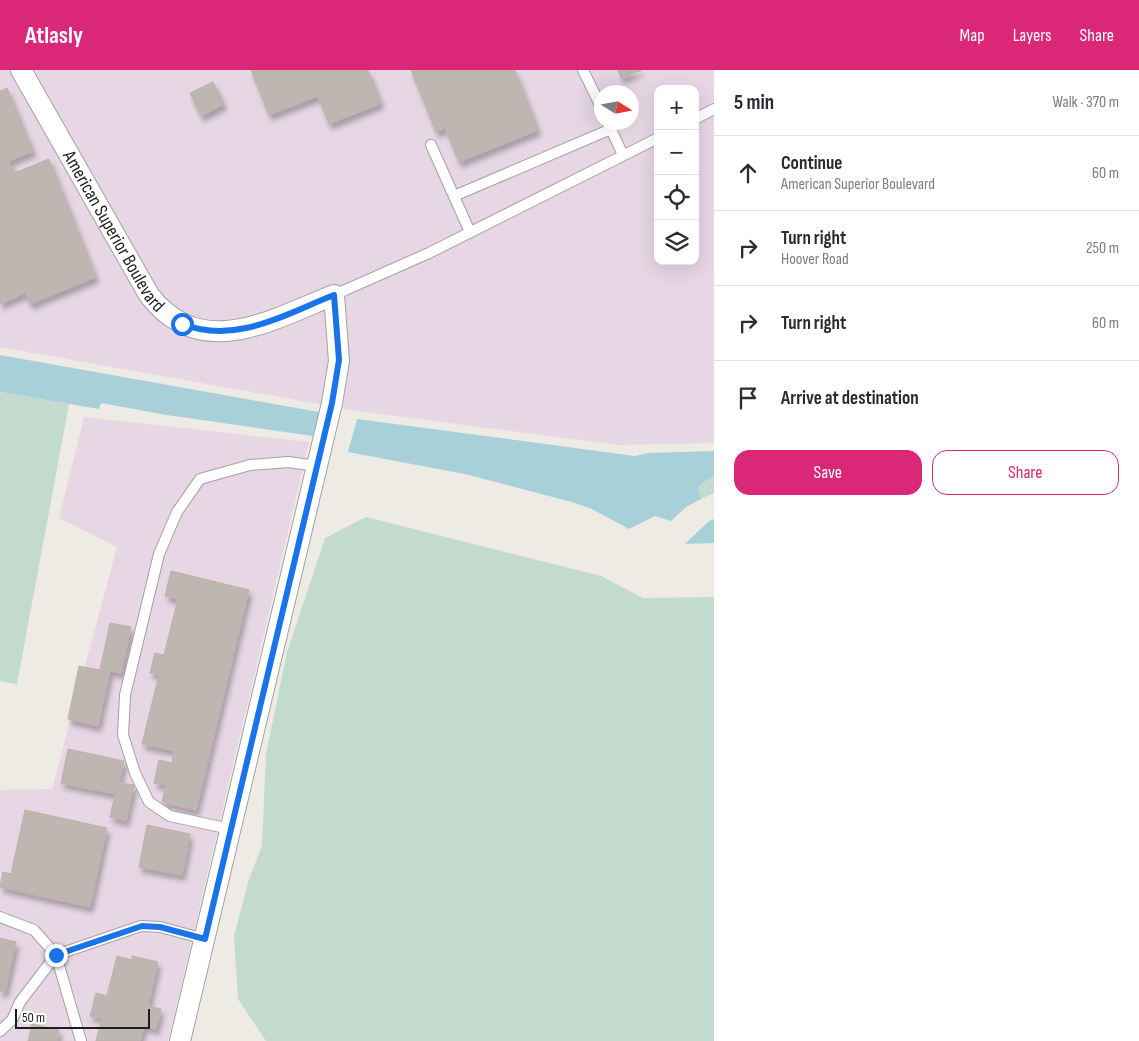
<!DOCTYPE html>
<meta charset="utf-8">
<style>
:root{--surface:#fff;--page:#f7f7f7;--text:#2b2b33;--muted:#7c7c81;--line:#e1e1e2;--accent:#db2777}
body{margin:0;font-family:"Sofia Sans Condensed",sans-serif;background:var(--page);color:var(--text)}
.controls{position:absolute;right:15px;top:15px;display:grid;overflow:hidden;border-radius:10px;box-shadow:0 5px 20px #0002}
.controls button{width:45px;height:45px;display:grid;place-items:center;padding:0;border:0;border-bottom:1px solid var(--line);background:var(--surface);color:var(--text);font:25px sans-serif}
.compass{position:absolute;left:594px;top:15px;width:45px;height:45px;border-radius:50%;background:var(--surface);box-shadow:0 5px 20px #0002;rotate:101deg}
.scale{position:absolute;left:15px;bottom:12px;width:135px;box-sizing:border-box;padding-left:5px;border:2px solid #1e1e1e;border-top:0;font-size:14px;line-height:18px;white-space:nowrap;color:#1e1e1e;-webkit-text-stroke:4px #fff;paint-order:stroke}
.stop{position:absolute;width:15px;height:15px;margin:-11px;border:4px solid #1a73e8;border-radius:50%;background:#fff}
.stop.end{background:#1a73e8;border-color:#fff;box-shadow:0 1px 5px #0008}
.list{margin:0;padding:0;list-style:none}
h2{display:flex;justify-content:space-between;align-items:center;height:65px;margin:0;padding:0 20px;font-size:21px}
h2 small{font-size:16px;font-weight:400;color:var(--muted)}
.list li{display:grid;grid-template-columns:32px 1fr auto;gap:15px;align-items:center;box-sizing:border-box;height:75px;padding:0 20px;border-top:1px solid var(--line)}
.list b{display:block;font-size:19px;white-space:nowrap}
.list p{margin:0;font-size:16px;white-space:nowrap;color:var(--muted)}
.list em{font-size:16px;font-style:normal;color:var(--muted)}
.actions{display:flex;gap:10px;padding:15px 20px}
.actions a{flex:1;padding:11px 0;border:1px solid var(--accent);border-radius:15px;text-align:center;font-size:18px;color:var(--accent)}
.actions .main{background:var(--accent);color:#fff}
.icon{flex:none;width:28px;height:28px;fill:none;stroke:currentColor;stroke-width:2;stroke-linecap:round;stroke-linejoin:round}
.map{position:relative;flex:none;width:714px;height:971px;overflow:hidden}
header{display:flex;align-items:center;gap:30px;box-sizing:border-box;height:70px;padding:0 25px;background:var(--accent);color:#fff}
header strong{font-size:24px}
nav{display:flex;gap:28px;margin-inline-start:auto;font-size:18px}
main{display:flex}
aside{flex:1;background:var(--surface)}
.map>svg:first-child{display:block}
</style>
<header>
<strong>Atlasly</strong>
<nav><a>Map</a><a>Layers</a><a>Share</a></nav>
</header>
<main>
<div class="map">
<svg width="714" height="971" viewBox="0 0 714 971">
<defs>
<filter id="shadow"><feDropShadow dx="3" dy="5.5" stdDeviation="2.5" flood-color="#0004"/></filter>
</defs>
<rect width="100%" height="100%" fill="#eeeae4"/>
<g fill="#e7d6e4" fill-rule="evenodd">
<path d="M0,0H714V373L618,375L358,341L0,277ZM658,19H695V191H658ZM602,22H632V52H602Z"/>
<path d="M84,347L309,372L168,971H0V720L52,719L117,477L59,448Z"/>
</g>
<g fill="#c2dbce">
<path d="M0,322L69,334L17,614L0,611Z"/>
<path d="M714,405V423L701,429L698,417Z"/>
<path d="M366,447L601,506L643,528L714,527V971H266L238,929L234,866L249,809L262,776L266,684L287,582L325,468Z"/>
</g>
<g fill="#a7d0d9">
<path d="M0,285L319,342L313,366L167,345L101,333L99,339L0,322Z"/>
<path d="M357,349L635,386L649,383L714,381V405L698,417L701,429L686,437L671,451L655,446L629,459L592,439L572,432L465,404L348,382Z"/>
<path d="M714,449V473L685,474L708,452Z"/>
</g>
<g fill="#beb6b1" stroke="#bfb1a7" filter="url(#shadow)">
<path d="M251,0H368L381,33L329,54L318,26L269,45Z"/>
<path d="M411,0H515L538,60L459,92L445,58L436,62Z"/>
<path d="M618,0H642L621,8Z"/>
<path d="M213,12L224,34L201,46L190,23Z"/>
<path d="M7,18L33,81L9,91L14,103L49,89L96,207L30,234L25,223L0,234V21Z"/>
<path d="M171,501L249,520L196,740L162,732L166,715L154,713L159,690L172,693L174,681L142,674L159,605L150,603L155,583L164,585L178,529L165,526Z"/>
<path d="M110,553L131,557L121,603L110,601L98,656L68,649L79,596L100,600Z"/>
<path d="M68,679L124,691L119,713L134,715L126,751L110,747L115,724L61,713Z"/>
<path d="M25,740L107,758L90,837L0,817L3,802L11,804Z"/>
<path d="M147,755L190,764L182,805L139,797Z"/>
<path d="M0,868L16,872L5,922L0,921Z"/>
<path d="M117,886L132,890V886L158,892L148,936L161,939L156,959L144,956L140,971H96L102,948L90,946L96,923L107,926Z"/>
<path d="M32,954L59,960L57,971H28Z"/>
</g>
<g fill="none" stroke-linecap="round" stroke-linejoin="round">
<g stroke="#a2a2a2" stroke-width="12">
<g id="service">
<path d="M583,0L602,39"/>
<path d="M695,49L714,39"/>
<path d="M608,53L623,85"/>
<path d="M431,75L470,162"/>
<path d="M454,126L611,59"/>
<path d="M334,225L429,183L658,68"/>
<path d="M230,759L170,746L149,732L135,703L123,665L125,625L159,484L177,442L200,409L250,395L288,392L317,396"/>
<path d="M0,847L34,860L56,885L81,971"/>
<path d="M0,961L12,950L20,932L56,885L141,856L160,857L205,869"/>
</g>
</g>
<g stroke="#a2a2a2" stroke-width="22">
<g id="minor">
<path id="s1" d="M21,0L149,225C201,293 273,249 334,225L339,291L332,333L180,971"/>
</g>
</g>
<use href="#service" stroke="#fff" stroke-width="10"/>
<use href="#minor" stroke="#fff" stroke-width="20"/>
</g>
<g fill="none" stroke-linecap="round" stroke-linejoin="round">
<path stroke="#1a73e8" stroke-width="6" d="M56,885L142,856L160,857L205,869L332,333L339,290L334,225C285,244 236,275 182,254"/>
</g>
<g text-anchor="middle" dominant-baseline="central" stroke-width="5" stroke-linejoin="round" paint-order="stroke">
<g font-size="19" fill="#1e1e1e" stroke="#fff">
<text stroke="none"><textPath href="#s1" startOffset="186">American Superior Boulevard</textPath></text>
</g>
</g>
</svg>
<div class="controls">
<button>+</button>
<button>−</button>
<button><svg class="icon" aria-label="locate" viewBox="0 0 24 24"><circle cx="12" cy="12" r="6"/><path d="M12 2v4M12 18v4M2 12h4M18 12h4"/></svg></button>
<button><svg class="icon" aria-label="layers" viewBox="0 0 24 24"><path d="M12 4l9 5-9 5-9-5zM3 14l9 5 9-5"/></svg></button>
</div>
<svg class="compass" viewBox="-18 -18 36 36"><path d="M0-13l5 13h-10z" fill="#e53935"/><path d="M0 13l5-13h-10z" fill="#7c7c81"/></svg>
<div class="scale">50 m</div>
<div class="stop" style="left:182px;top:254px"></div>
<div class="stop end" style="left:56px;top:885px"></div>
</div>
<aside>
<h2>5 min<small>Walk · 370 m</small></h2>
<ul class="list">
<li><svg class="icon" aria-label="ahead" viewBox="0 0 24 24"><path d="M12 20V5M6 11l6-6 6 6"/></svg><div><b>Continue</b><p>American Superior Boulevard</p></div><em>60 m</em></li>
<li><svg class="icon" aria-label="right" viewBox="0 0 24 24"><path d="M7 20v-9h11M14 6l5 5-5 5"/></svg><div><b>Turn right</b><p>Hoover Road</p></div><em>250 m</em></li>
<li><svg class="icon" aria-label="right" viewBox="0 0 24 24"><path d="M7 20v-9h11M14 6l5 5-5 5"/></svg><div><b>Turn right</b></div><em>60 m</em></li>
<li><svg class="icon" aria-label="arrive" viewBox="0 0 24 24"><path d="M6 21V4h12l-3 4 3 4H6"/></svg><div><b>Arrive at destination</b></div></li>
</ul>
<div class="actions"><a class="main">Save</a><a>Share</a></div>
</aside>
</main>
